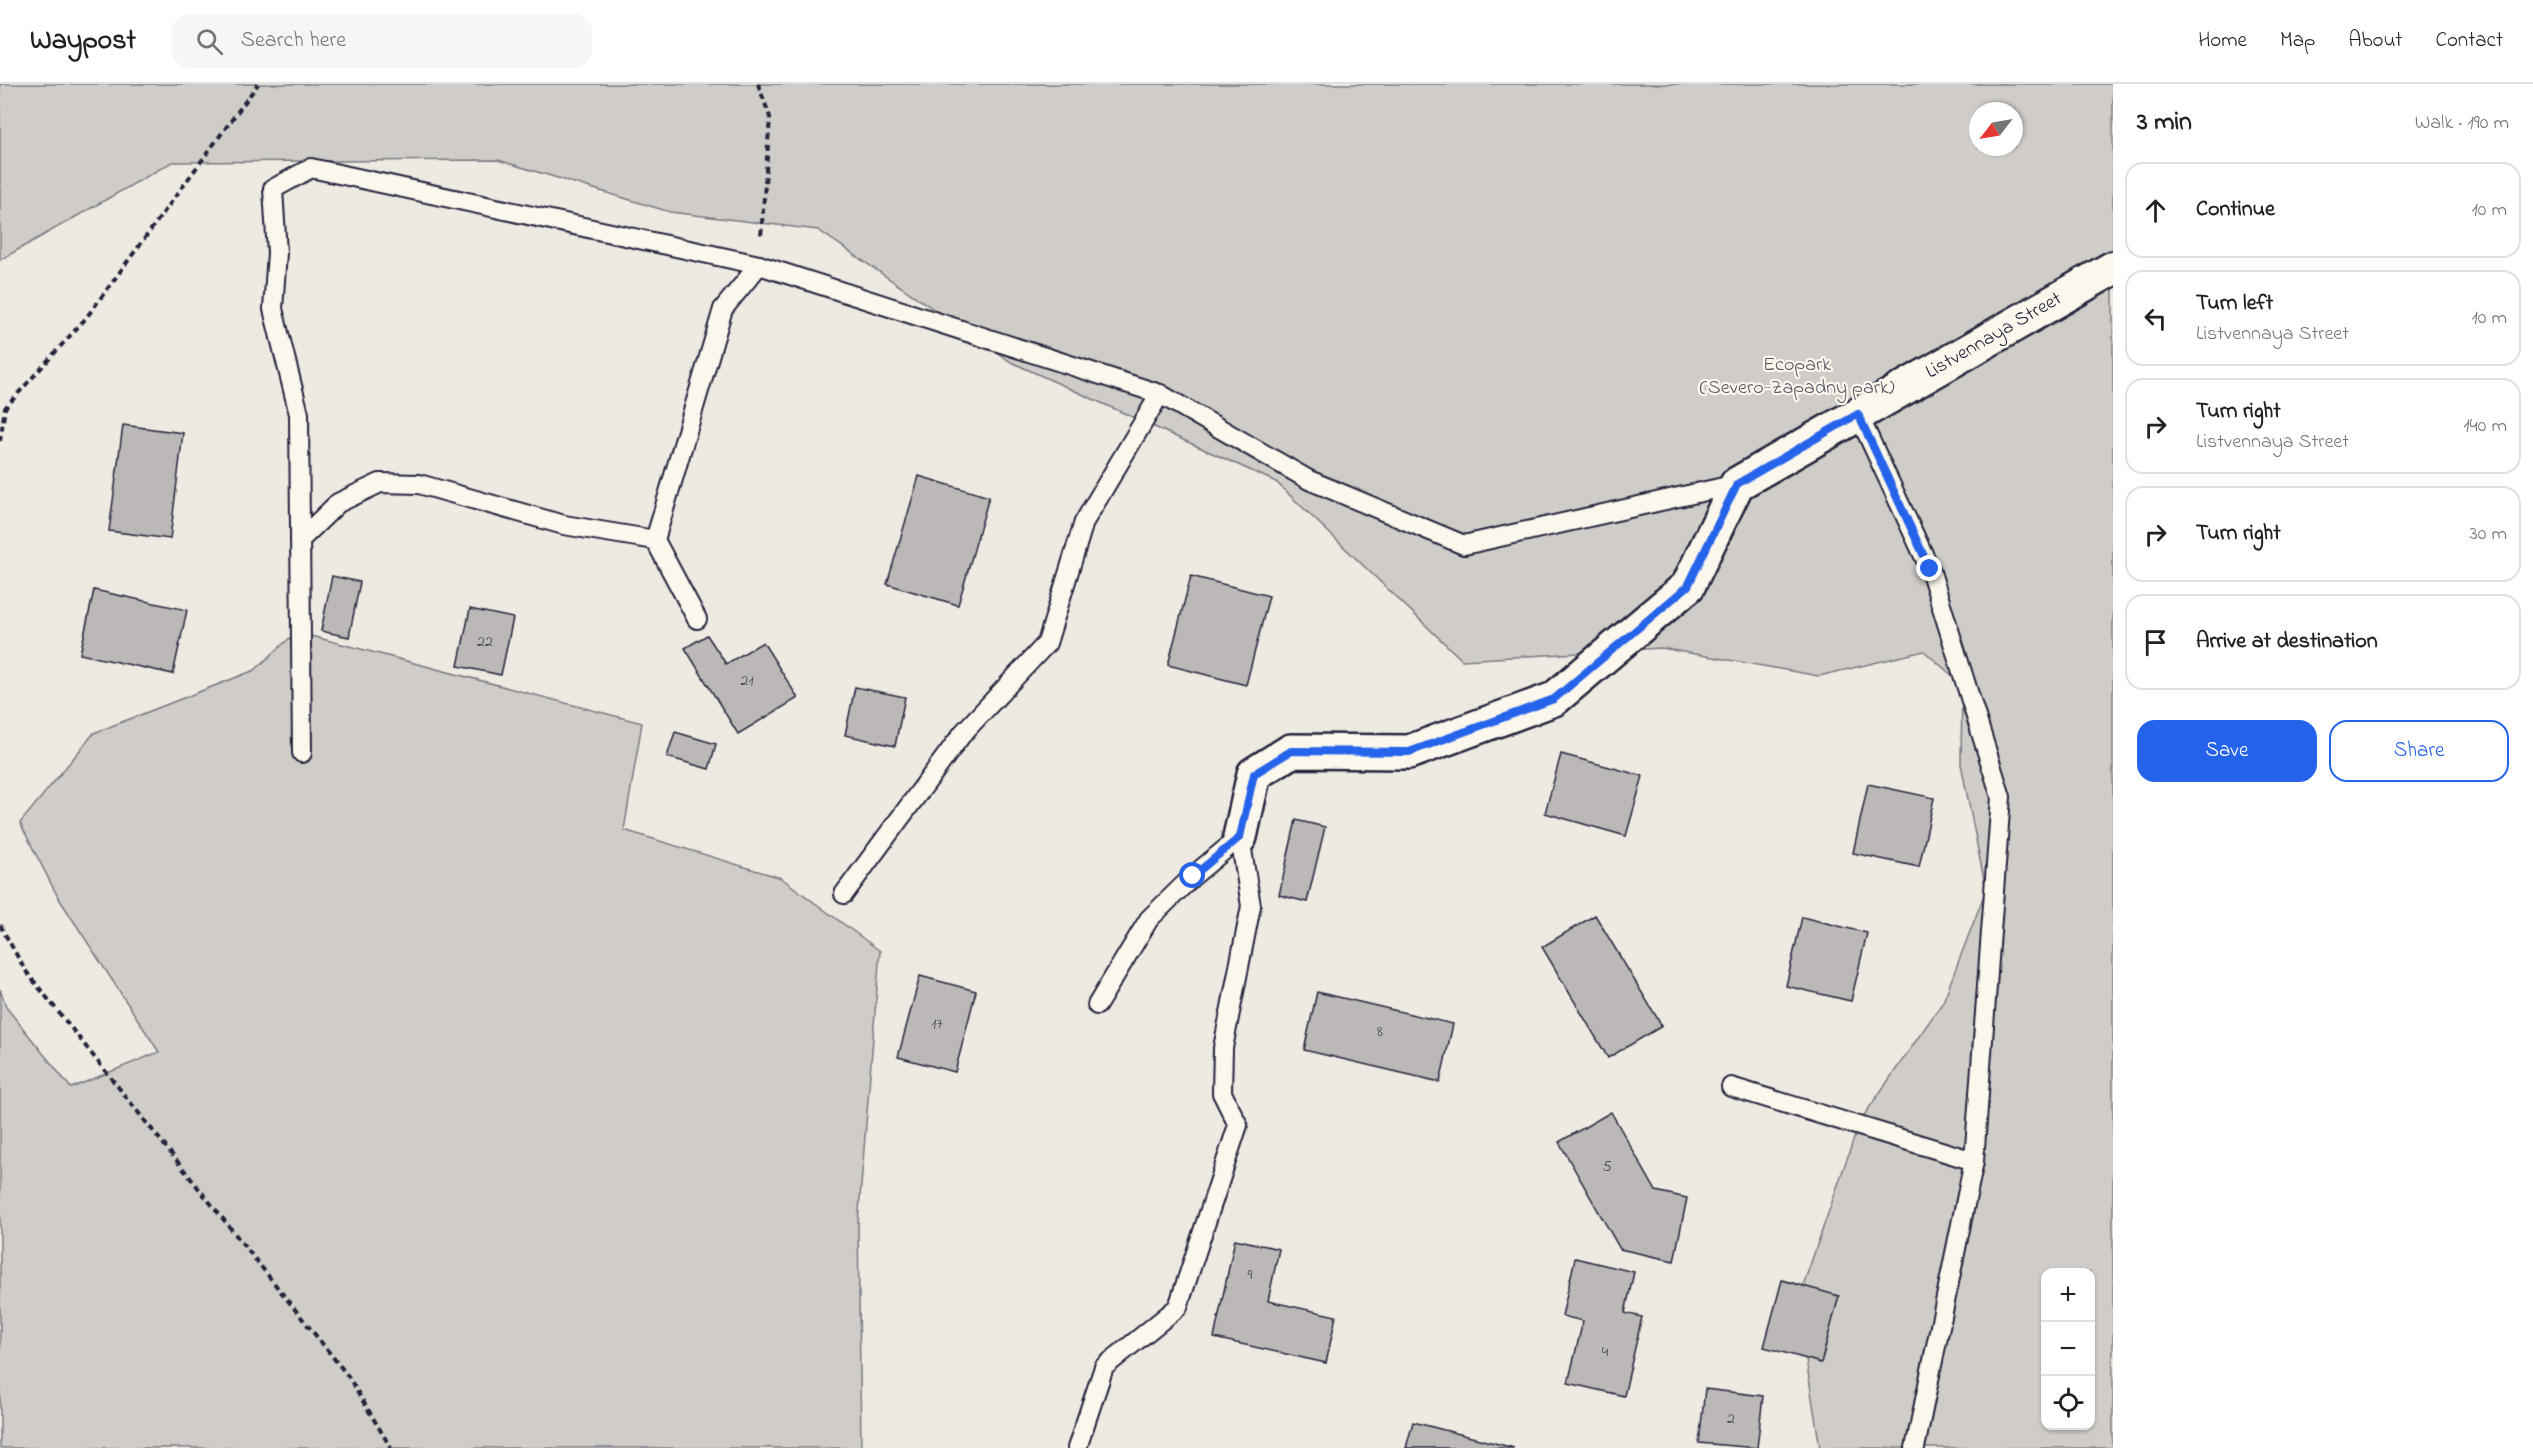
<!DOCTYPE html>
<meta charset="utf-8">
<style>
:root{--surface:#fff;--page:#f6f6f6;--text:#222;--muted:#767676;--line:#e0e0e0;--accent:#2563eb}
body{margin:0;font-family:"Indie Flower",sans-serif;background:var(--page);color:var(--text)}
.controls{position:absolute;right:18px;bottom:18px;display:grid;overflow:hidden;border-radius:12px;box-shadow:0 2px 4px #0004}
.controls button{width:54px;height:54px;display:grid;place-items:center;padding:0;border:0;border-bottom:2px solid var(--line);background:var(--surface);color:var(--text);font:30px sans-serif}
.compass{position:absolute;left:1969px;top:18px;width:54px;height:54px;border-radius:50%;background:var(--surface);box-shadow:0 2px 4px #0004;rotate:239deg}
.stop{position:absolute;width:18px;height:18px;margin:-14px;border:4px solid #2563eb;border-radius:50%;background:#fff}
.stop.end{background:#2563eb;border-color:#fff;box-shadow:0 2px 6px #0008}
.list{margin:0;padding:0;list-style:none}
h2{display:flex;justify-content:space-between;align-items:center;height:78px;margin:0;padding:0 24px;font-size:26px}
h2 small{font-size:20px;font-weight:400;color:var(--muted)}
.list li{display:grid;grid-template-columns:39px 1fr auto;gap:18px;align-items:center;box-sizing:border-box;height:96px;margin:0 12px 12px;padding:0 12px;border:2px solid var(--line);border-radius:18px}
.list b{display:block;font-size:22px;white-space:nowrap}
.list p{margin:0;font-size:20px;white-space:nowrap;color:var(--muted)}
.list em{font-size:20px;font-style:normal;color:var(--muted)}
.actions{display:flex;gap:12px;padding:18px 24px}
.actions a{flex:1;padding:14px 0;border:2px solid var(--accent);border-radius:18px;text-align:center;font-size:21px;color:var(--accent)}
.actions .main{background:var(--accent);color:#fff}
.icon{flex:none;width:33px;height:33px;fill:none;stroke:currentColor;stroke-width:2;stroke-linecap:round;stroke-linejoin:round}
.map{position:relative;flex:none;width:2113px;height:1364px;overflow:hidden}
header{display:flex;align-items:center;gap:36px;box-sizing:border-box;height:84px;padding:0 30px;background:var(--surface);border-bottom:2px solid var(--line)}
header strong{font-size:28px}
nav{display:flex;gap:33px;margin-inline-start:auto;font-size:21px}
.search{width:420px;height:54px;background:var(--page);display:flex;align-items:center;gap:15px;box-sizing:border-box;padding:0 21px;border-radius:18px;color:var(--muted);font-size:22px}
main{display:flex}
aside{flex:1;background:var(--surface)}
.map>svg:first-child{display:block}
</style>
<header>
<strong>Waypost</strong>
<div class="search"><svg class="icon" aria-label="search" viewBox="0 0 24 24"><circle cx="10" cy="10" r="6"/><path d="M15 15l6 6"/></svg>Search here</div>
<nav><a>Home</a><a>Map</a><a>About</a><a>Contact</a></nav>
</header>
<main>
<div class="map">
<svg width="2113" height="1364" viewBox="0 0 2113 1364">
<rect width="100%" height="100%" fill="#eeeae2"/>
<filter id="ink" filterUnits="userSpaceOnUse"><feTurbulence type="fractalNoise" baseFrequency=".0167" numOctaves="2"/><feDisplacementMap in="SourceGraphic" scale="12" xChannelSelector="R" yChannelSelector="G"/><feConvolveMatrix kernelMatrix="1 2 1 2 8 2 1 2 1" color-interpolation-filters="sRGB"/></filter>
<g filter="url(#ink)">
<g fill="#d0cdc9" stroke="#797882" stroke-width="1.5" fill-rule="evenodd">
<path d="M0,0H2113V1364H1820L1797,1219L1860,1037L1943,918L1986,806L1961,680L1962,600L1924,567L1819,592L1661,564L1462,576L1276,398L1011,278L818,146L670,128L498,76L172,78L0,176ZM1978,27H2014V63H1978ZM2046,1188H2090V1342H2046Z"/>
<path d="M296,548L642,639L624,746L781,794L880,867L858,1139L861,1364H0V905L6,923L71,1004L159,968L58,813L20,739L94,649L255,586Z"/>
</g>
<g fill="#bcb8b8" stroke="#22223b" stroke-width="1.5">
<path d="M123,341L183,349L170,455L109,447Z"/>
<path d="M919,392L989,413L958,521L887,500Z"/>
<path d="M332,492L360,498L349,553L321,547Z"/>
<path d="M1191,492L1269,512L1246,601L1168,581Z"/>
<path d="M94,506L187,526L173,590L80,570Z"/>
<path d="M470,525L513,534L501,591L458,582Z"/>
<path d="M707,551L726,580L763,558L798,614L738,650L685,564Z"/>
<path d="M855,603L905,613L895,662L845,651Z"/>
<path d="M675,648L716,660L709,685L667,673Z"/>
<path d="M1561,670L1643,692L1626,752L1545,729Z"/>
<path d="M1868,700L1934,714L1919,783L1853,769Z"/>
<path d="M1296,736L1325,743L1307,818L1279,811Z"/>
<path d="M1595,831L1662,942L1608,974L1542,863Z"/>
<path d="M1802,833L1867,849L1851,917L1786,902Z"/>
<path d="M920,892L976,907L955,988L898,973Z"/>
<path d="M1317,908L1453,940L1440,998L1304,966Z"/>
<path d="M1611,1028L1656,1107L1687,1114L1674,1177L1620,1165L1559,1058Z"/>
<path d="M1235,1155L1279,1165L1268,1217L1336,1232L1326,1279L1214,1254Z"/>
<path d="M1575,1174L1634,1188L1625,1229L1642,1233L1624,1312L1568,1299L1583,1237L1562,1232Z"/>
<path d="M1782,1196L1839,1212L1821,1279L1764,1263Z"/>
<path d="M1705,1305L1763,1312L1757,1364L1699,1359Z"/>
<path d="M1413,1338L1514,1364H1406Z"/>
</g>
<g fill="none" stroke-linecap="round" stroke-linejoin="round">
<g stroke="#22223b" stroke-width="22">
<g id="service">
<path d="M1858,330L1930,485L2001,713L1974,1077L1915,1364"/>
<path d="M300,456L338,419L380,399L419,400L564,441L655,456L697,535"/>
<path d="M655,456L723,225L759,181"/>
<path d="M302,669L299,330L273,225L277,169L273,105L311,84L759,181L1160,310L1309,396L1464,461L1737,400"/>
<path d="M844,810L963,649L1047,559L1084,438L1160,310"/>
<path d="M1097,921L1149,835L1193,792L1240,753"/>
<path d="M1731,1003L1974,1077"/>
<path d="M1077,1364L1104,1283L1178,1223L1238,1041L1222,1009L1223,964L1251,822L1240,753"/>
</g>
</g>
<g stroke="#22223b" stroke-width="38">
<path id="minor" d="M1240,753L1254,690L1291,667L1409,668L1554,615L1688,502L1737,400L2113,184"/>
</g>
<g stroke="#22223b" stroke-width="4" stroke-dasharray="6 4.5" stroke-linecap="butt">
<path d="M758,0L770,33L761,153"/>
<path d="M0,357L5,324L86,234L258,0"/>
<path d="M0,841L25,886L348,1292L391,1364"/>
</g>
<use href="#service" stroke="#fbf7ec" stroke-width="18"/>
<use href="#minor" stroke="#fbf7ec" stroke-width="33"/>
</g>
</g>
<g fill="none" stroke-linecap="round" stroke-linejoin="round" filter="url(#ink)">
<path stroke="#2563eb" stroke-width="8" d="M1193,792L1240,753L1254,690L1291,667L1409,668L1554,615L1688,502L1737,400L1858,330L1930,485"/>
</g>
<g text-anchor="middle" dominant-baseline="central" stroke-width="4.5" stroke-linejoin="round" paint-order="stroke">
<g font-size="16" fill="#48485a">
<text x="485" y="558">22</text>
<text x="747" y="597">21</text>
<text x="937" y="940">17</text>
<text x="1380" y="948">8</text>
<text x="1607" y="1083">5</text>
<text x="1250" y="1191">9</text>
<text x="1605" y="1268">4</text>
<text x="1731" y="1335">2</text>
</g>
<g font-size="20" fill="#22223b" stroke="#fbf7ec">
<text transform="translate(1994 252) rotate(-30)">Listvennaya Street</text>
</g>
<g font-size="20" fill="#565566" stroke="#fbf7ec">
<text x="1797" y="281">Ecopark<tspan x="1797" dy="23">(Severo-Zapadny park)</tspan></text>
</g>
</g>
</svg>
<div class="controls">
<button>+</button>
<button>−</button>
<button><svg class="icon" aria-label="locate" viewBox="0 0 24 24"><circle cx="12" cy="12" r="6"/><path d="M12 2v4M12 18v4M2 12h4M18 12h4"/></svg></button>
</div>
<svg class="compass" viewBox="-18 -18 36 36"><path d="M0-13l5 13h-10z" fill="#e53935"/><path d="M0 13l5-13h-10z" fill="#767676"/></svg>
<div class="stop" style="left:1193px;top:792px"></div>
<div class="stop end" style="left:1930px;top:485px"></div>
</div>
<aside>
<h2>3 min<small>Walk · 190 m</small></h2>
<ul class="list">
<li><svg class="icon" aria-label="ahead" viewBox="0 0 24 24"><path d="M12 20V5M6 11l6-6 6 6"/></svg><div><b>Continue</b></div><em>10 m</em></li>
<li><svg class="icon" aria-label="left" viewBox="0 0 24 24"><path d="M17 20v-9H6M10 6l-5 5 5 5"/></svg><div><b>Turn left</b><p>Listvennaya Street</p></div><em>10 m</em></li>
<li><svg class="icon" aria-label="right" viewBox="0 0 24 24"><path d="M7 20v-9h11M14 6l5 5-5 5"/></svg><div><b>Turn right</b><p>Listvennaya Street</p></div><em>140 m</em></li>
<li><svg class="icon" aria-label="right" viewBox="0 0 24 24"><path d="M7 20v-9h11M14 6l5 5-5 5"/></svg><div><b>Turn right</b></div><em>30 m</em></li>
<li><svg class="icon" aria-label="arrive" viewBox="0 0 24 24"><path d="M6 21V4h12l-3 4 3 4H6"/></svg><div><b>Arrive at destination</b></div></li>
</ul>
<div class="actions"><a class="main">Save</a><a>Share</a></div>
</aside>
</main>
